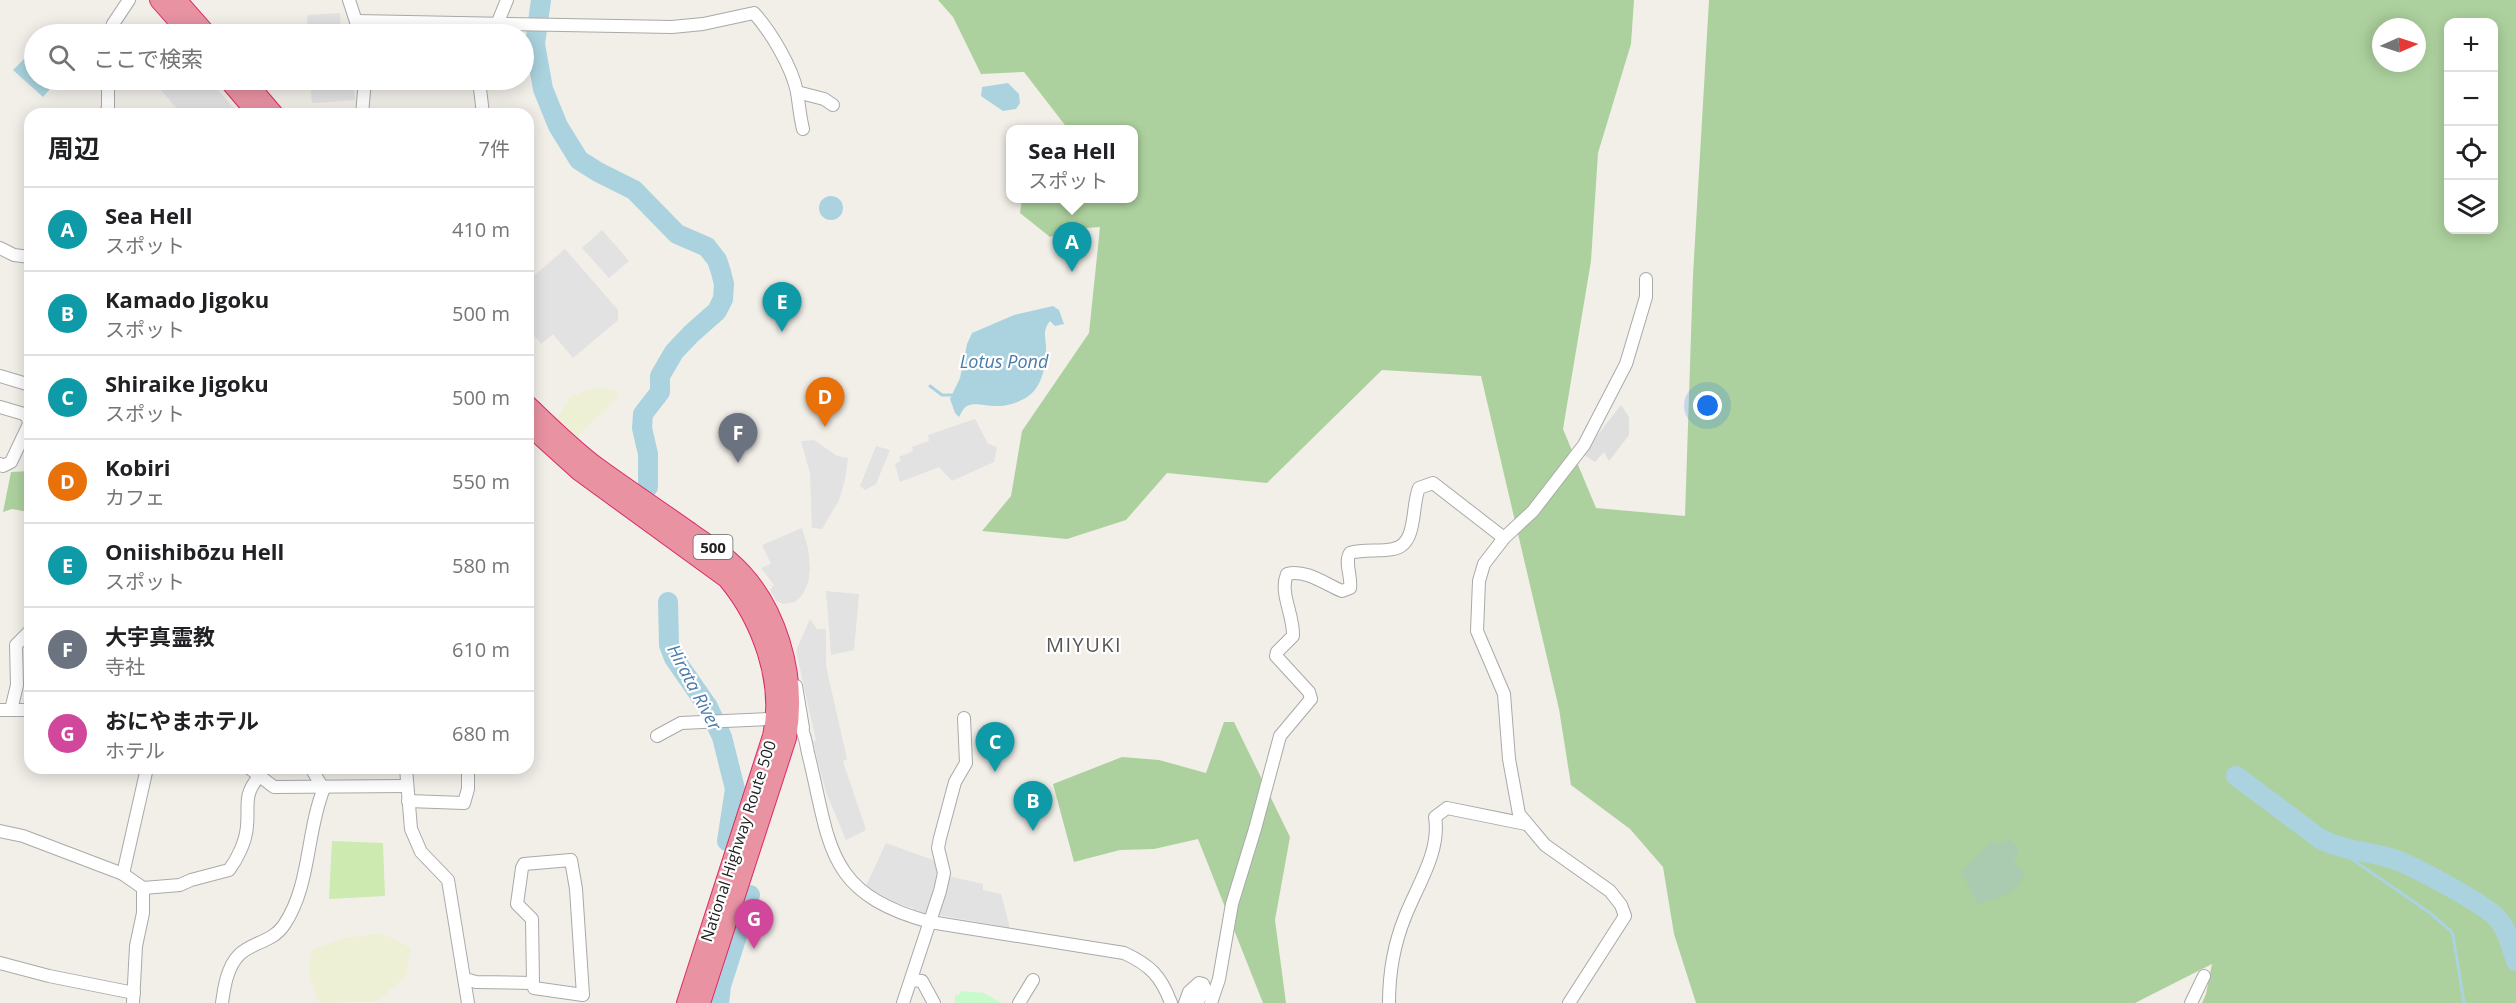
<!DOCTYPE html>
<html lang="ja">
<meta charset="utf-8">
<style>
:root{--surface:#fff;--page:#f2f2f2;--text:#202124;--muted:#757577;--line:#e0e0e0;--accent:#db2777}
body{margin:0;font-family:"Open Sans","Noto Sans JP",sans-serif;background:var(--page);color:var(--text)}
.controls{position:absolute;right:18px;top:18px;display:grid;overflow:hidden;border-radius:12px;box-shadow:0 3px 15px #0003}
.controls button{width:54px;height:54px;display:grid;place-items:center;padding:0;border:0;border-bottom:2px solid var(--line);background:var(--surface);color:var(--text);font:30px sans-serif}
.compass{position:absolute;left:2372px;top:18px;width:54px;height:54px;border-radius:50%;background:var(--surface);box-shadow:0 3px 15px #0003;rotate:87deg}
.you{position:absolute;left:1708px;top:406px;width:21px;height:21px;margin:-15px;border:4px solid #fff;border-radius:50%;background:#1a73e8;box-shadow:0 0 0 9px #1a73e833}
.badge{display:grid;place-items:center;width:39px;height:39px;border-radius:50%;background:var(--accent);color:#fff;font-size:20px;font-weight:700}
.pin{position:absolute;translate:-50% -50px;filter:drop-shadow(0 2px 3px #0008)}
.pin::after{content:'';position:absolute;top:32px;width:21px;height:18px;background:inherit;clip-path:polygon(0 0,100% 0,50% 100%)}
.popup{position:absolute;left:1006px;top:125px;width:132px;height:78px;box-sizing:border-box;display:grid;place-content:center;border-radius:12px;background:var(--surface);filter:drop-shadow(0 2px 4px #0005);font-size:20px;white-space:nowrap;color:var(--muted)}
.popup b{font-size:22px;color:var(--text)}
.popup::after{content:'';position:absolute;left:50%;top:100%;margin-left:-12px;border:12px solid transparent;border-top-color:var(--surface)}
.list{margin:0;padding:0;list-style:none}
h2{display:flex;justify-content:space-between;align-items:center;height:78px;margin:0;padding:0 24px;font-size:26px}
h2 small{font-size:20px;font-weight:400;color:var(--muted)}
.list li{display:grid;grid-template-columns:39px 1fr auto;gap:18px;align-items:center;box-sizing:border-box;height:84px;padding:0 24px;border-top:2px solid var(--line)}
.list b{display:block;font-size:22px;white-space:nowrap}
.list p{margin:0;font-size:20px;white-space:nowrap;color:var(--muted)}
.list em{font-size:20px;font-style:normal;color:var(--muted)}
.icon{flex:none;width:33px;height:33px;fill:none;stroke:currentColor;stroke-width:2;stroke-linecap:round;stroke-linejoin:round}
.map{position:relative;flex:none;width:2516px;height:1003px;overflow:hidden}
.search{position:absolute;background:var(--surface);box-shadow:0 3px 15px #0003;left:24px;top:24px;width:510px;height:66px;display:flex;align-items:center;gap:15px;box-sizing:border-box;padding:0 21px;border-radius:33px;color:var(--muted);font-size:22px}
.panel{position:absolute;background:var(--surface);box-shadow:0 3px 15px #0003;left:24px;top:108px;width:510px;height:666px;border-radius:18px}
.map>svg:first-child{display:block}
</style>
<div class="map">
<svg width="2516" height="1003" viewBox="0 0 2516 1003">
<rect width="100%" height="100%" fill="#f2efe9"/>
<path fill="#e0dfdf" d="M1621,405L1629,417V435L1609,461L1604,452L1595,462L1583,454Z"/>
<g fill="#eef0d5">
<path d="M597,387L617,391V398L575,439L556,420L571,396Z"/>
<path d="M383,933L411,948L406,976L378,1001L319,1003L309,974L311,950L343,938Z"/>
</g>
<path fill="#cdebb0" d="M332,841L383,843L385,896L329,899Z"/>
<g fill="#add19e" fill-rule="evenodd">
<path d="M938,0H1634L1631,44L1598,153L1591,261L1563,429L1596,508L1685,516L1693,275L1709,0H2516V1003H2202L2206,994L2212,964L2135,1003H1696L1674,934L1663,867L1630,829L1571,785L1559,709L1481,376L1382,370L1267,483L1167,473L1126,520L1067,539L982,531L1011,496L1022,431L1089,333L1100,227L1073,229L1050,237L1020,213L1022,199L1134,198V130L1068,129L1024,72L981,74L953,17ZM2448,22H2494V230H2448ZM2381,27H2417V63H2381Z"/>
<path d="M30,471V533L28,512L12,509L3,512L11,472Z"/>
<path d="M1224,722H1234L1290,837L1275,920L1286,1003H1263L1198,839L1154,849L1120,850L1074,862L1053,784L1122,757L1159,760L1206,773Z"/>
</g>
<path fill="#aacbaf" d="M2009,839L2019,848L2014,862L2025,874C2017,894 1997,898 1978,904L1961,872L1985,849L1990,841L1996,845Z"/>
<path fill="#c8facc" d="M960,991L984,993L1002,1003H955V995L960,994Z"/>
<g fill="#e2e2e2">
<path d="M340,13L341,34H308L307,15Z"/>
<path d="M153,80H209L239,114H181Z"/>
<path d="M310,80H353L355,100L312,103Z"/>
<path d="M602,230L629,261L609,278L582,248Z"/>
<path d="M565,249L618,310V320L573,358L553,334L541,344L528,328V281Z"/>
<path d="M975,419L988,444L997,447L994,462L952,481L939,467L900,482L895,464L901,461L899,457L913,451L912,447L929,441L928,435Z"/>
<path d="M814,440L837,456L848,458L845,480L839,500L822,529L812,528L810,473L801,441Z"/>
<path d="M876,446L890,450L876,484L865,490L860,486Z"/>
<path d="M802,528L808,548L810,569L808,583L803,594L795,602L784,604L776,601L770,590L774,585L761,568L771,564L762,545Z"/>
<path d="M826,591L859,594L854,650L831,655Z"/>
<path d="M810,619L817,629H826V666L847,759L843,761L866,830L846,840L826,792L818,762L813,742L816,740L796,651Z"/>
<path d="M886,843L933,860L936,866L937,877L930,909L926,914L913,912V908L884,899L866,886Z"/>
<path d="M948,876L983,884V890L1001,894L1010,928L939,915L946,894Z"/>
</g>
<g fill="#aad3df">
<path d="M27,56L34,63V80H53L56,82L43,97L13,70Z"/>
<path d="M1008,83L1019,94L1020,103L1016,109L1003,111L981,96L982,87Z"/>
<circle cx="831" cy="208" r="12"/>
<path d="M1053,306L1059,310L1064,324L1055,326L1050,321C1041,332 1047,340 1046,352C1046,365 1042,383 1033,392C1025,401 1006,407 995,406C987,406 974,402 967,406C963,408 961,414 959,417L955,413L950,399L960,378L967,344L972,333L1014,315Z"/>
</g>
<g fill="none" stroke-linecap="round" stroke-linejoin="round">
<g stroke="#aad3df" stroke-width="3">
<path d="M930,386L942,395H954"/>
<path d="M2333,846L2430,913L2451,931L2453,935L2464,1003"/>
</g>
<g stroke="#aad3df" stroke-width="20">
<path d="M541,0L535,44L543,89L558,126L579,160L598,172L634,190L677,234L707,247L717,260L721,272L724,284L723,299L717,311L691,334L674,352L660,376V392L643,414L642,428L648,454V487"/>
<path d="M668,602L669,645L674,658L708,707L722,737L735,789L727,841"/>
<path d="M2236,776L2319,838C2340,850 2366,851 2390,858C2409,863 2485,904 2498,919C2508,930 2511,947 2516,961"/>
<path d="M719,1003L721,986L750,895"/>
</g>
<g stroke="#a9a9a9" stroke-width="14">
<g id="minor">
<path d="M349,0L360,34"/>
<path d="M356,21L672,27L703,24L754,13C771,32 792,67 797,92C799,105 800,117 803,129"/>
<path d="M109,34L113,24L129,0"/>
<path d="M493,34L507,0"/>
<path d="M479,80L483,114"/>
<path d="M797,92L824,99L833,105"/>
<path d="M105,114L108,108V80"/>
<path d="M362,114L365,80"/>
<path d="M0,248L14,255L30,257"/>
<path d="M0,376L30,385"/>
<path d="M0,407L24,414L28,418"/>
<path d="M0,464L3,466L11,462L29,424L28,418"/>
<path d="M796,686L803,728"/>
<path d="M0,710H30"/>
<path d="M11,710L17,685L16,645L30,631"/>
<path d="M657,736L681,723L790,718C804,725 805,738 808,753C831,845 824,893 930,922L1124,953C1150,965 1161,976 1171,1003"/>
<path d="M249,768L274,787L407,786"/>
<path d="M311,768L323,788"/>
<path d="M406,768L411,829L421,852L448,880L468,1003"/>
<path d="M408,801L464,803L468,789V768"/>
<path d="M0,831L23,836L123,874"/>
<path d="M143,888L180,885L191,880L229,870C238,858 246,841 247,826C249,806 243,794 259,777"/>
<path d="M0,963L49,976L134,993"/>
<path d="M465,979L476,982L533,983L534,988L583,995L576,889L571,860L524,864L522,868L517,904L532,919L533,983"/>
<path d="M911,980L922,981L934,1003"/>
<path d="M133,1003L136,946L143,913V888L123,874L147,768"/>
<path d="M222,1003C224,988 227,967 239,955C251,942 272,943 284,925C311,885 306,832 324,788"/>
<path d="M903,1003L940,891L944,873L938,848L940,838L955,782L966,763L964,718"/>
<path d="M1019,1003L1033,980"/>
<path d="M1185,1003L1189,992L1199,983L1203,984L1205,989L1197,1003"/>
<path d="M1211,1003L1219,979L1232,904L1255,829L1280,736L1311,699L1309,692L1276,656L1277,652L1293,636C1294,615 1279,593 1287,574C1306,569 1325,584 1342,591L1350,588C1352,576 1344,563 1350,553C1364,549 1379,552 1393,549C1418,545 1411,506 1419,488L1433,483L1504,538"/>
<path d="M1389,1003C1389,974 1394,944 1405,917C1417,886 1441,851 1435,817L1447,808L1526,824"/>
<path d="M1569,1003L1625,916L1621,905L1610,891L1545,845L1519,814L1509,759L1504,694L1477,631L1479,581L1484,564L1504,538L1533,511L1584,445L1626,364L1646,297V279"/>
<path d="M2191,1003L2204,976"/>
</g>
</g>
<g stroke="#dc2a67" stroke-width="20">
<g id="highway">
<path d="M159,0L189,34"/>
<path d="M177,0L207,34"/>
<path d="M228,80L257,114"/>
<path d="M245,80L274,114"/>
<path d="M528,405C550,426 571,447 596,466C626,488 658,509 689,531C702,541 717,549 729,560C778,602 798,676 787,738L701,1003"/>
<path d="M528,425L580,472L727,579C761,620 784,682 772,736L686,1003"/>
</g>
</g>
<use href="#minor" stroke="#fff" stroke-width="12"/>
<use href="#highway" stroke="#e892a2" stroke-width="18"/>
</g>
<g text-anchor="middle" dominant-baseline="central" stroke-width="4.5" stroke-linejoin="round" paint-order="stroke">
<rect fill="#fff" stroke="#646464" stroke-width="1.5" x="693.5" y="535" width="39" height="24" rx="4.5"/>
<g font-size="15" font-weight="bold" fill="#222">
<text x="713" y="547">500</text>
</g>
<g font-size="16" fill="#222" stroke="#fff">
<text transform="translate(738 841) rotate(-72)">National Highway Route 500</text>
</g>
<g font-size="18" font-style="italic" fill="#4a7aab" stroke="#fff">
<text x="1004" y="361">Lotus Pond</text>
<text transform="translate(695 687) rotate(62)">Hirata River</text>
</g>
<g font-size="20" letter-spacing="1.5" fill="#555" stroke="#fff">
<text x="1084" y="644">MIYUKI</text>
</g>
</g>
</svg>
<div class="controls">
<button>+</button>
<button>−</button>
<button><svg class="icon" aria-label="locate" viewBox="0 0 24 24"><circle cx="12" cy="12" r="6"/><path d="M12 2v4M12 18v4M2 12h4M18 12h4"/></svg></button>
<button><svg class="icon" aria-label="layers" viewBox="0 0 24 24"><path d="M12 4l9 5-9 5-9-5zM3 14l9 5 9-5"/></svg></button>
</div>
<svg class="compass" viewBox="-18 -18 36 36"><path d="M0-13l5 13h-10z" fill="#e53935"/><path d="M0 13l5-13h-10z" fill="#757577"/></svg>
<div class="you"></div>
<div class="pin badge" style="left:1072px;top:272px;background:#0f9aa8">A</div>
<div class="popup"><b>Sea Hell</b>スポット</div>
<div class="pin badge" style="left:1033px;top:831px;background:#0f9aa8">B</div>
<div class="pin badge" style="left:995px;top:772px;background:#0f9aa8">C</div>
<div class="pin badge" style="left:825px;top:427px;background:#e8710a">D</div>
<div class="pin badge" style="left:782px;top:332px;background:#0f9aa8">E</div>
<div class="pin badge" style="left:738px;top:463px;background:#6b7280">F</div>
<div class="pin badge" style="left:754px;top:949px;background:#d1479c">G</div>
<div class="search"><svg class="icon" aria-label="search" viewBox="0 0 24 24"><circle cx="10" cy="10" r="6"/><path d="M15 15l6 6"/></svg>ここで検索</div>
<section class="panel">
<h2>周辺<small>7件</small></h2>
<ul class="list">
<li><span class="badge" style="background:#0f9aa8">A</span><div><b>Sea Hell</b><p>スポット</p></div><em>410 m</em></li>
<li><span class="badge" style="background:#0f9aa8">B</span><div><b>Kamado Jigoku</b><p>スポット</p></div><em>500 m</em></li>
<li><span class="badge" style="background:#0f9aa8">C</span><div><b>Shiraike Jigoku</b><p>スポット</p></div><em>500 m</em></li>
<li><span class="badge" style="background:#e8710a">D</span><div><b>Kobiri</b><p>カフェ</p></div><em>550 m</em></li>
<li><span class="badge" style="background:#0f9aa8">E</span><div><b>Oniishibōzu Hell</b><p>スポット</p></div><em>580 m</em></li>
<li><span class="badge" style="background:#6b7280">F</span><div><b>大宇真霊教</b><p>寺社</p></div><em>610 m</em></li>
<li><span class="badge" style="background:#d1479c">G</span><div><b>おにやまホテル</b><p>ホテル</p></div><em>680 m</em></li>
</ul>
</section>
</div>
